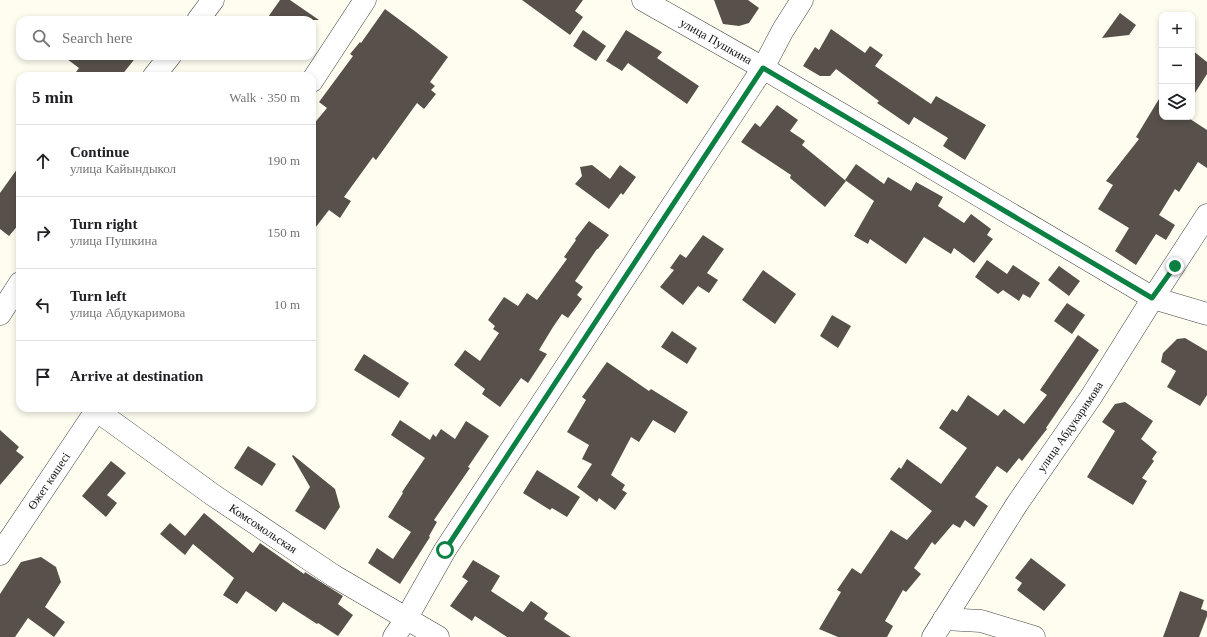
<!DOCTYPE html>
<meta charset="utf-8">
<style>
:root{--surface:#fff;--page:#f2f2f2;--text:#202124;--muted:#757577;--line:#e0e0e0}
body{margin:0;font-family:Georgia,serif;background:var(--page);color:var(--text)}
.controls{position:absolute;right:12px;top:12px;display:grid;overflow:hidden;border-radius:8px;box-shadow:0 2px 6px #0003}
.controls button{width:36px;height:36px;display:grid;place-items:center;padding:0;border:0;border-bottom:1px solid var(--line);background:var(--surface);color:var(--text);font:20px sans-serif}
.stop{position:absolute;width:12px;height:12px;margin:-9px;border:3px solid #0b8043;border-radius:50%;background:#fff}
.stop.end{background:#0b8043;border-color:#fff;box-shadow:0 1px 4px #0008}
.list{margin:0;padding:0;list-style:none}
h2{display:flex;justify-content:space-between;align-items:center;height:52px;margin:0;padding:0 16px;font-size:17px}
h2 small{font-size:13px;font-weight:400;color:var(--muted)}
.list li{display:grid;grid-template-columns:26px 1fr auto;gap:12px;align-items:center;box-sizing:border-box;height:72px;padding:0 16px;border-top:1px solid var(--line)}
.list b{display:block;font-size:15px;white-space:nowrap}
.list p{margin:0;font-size:13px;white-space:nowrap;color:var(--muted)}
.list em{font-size:13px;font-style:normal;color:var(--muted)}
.icon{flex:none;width:22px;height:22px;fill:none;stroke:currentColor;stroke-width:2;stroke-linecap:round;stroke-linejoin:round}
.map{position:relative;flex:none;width:1207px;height:637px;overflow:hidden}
.search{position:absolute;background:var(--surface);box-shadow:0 2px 6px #0003;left:16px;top:16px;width:300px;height:44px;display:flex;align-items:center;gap:10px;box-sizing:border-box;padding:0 14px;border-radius:12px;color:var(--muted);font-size:15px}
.panel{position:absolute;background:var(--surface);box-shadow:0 2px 6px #0003;left:16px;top:72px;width:300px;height:340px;border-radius:12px}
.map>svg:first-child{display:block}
</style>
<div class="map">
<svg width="1207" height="637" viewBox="0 0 1207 637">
<rect width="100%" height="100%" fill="#fffdf0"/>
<g fill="#57504b">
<path d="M280,0H290L319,20H266Z"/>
<path d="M522,0H583L575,11L583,17L570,35Z"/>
<path d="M714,0H748L759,8L749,23L739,26L723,24Z"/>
<path d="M385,9L416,32L448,57L430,82L435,86L431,90L436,94L424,109L417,103L376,160L373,157L344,197L351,201L340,218L329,210L312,232V126L327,108L319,102L353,56L350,54L360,42L361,43Z"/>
<path d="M1120,13L1136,25L1129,35L1102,38Z"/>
<path d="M831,29L865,53L870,46L883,55L875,66L931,104L936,96L986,125L965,160L943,146L948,138L914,117L909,125L877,103L879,101L836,69L830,76H820L803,66L815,47L819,50Z"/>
<path d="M583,30L606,46L596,61L573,46Z"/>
<path d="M626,30L662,52L657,58L699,86L687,104L628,63L622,71L606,61Z"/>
<path d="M1192,50L1207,62V74L1193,96L1195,105L1192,110Z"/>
<path d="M63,56H137L121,76H73L79,68Z"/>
<path d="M1162,94V117H1187L1207,130V168L1198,162L1179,192L1175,189L1159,215L1175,225L1166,240L1156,234L1136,265L1115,251L1129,228L1098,209L1113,185L1106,181L1139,139L1136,137Z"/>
<path d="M777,105L798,120L790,131L805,141L802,145L846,181L825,207L790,178L791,175L741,142L755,123L760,127Z"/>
<path d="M856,164L884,184L888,177L911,191L916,182L943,197L938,206L964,223L971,214L991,229L987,235L993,239L974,263L954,248L951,254L924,237L906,264L870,239L868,244L854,236L874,201L845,180Z"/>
<path d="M20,165V223L9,236L0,229V193Z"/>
<path d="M592,165L610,179L620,165L636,177L623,195L621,193L609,209L575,184L582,176L580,167Z"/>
<path d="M589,221L609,235L598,249H597L575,281L583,287L577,295L582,299L568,318L562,314L553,327L539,350L547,354L528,383L521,378L500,407L482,394L485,389L454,365L465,350L480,361L499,333L493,329L495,326L488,320L504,297L518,306L527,293L537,300L567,259L564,257L576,240L575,239Z"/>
<path d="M703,235L724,249L707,273L718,280L709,293L698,286L683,305L660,287L674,270L670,268L680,254L686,258Z"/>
<path d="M987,260L1007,274L1013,265L1040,283L1030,298L1023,294L1019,301L1003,290L998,294L975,277Z"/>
<path d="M1059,266L1080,281L1069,296L1048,280Z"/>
<path d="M763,270L796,294L775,324L742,300Z"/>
<path d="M1067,303L1085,315L1072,334L1054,321Z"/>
<path d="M832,315L851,326L838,348L820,336Z"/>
<path d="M672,331L697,348L687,364L661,347Z"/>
<path d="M1078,335L1099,350L1046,428L1047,429L1022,461L1019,458L1007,473L997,466L975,497L988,506L974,527L965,520L960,528L953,524L935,545L932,542L914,568L921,574L906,592L903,590L885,621L893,626L887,637H838L819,629L841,592L837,590L852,568L861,574L891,530L907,540L932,511L890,479L899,467L901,469L907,459L941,484L967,448L939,428L952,409L957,412L968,395L998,416L1004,409L1024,424L1047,395L1040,390Z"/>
<path d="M1185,338L1207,351V395L1200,406L1167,387L1176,371L1161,362L1163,353L1177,339Z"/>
<path d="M364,354L409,383L399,398L354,370Z"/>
<path d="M607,362L649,391L651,389L688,412L675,433L653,420L639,442L631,437L611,475L625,485L622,490L627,493L615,510L599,498L597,502L577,487L592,464L582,459L589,445L567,432L586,400L582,397Z"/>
<path d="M1125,402L1153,421L1141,439L1157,452L1152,459L1154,461L1142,478L1147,481L1133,505L1087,477L1115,431L1102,422L1115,404Z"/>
<path d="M400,420L430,440L433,434L436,437L441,429L455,439L466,421L489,436L468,467L470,468L434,520L437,522L429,536L430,537L400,584L368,563L377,548L393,559L411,532L388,517L403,493L402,492L425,458L391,435Z"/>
<path d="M0,430L19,447L16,451L24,457L0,485Z"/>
<path d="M248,446L276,464L262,486L234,468Z"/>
<path d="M293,455L335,489L340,507L325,530L295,511L310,487L292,456Z"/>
<path d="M111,461L126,473L107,495L117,503L106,517L82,496Z"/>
<path d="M537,470L580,497L567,517L552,508L550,510L523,493Z"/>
<path d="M204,513L253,553L260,543L304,574L305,572L343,596L338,604L353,615L338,636L318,623L317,624L283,602L276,612L246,591L237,604L223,595L234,578L193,544L185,555L160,534L170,523L185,536Z"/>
<path d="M41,557L56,567L61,582L45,607L65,622L54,637L28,618L15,637H0V594L21,562Z"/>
<path d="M1031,558L1066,585L1044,611L1017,590L1022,583L1015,578Z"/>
<path d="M473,560L500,576L491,591L523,612L531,601L548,613L544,619L571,637H507L475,616L472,621L450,606L468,581L462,577Z"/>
<path d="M1180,591L1204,600L1201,609L1207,611V616L1199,637H1163Z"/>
</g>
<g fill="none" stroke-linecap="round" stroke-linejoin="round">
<g stroke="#424242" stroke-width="23">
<g id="minor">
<path id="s1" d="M643,0L763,68L1153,298L1207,314"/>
<path d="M198,20L213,0"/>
<path d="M154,76L170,56"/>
<path d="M312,81L365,0"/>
<path d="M0,314L20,283"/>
<path id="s2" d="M96,410L213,495L334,576L438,637"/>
<path id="s3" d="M0,554L98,408"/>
<path d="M944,619L981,621L1034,637"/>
<path d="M394,637L406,619L445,550L763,68L783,30L802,0"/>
<path id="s4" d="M933,637L1017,504L1091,397L1153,298L1207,215"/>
</g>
</g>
<use href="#minor" stroke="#fff" stroke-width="22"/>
</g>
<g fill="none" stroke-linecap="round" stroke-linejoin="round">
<path stroke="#0b8043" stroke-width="5" d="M445,550L763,68L1152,298L1175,266"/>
</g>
<g text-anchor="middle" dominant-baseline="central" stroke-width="4" stroke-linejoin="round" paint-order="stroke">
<g font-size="12" fill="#0f0f0f" stroke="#fff">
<text stroke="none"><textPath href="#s1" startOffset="84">улица Пушкина</textPath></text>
<text stroke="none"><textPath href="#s4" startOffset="251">улица Абдукаримова</textPath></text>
<text stroke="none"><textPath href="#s3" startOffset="88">Өжет көшесі</textPath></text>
<text stroke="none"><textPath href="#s2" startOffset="205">Комсомольская</textPath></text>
</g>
</g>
</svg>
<div class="controls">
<button>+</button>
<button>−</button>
<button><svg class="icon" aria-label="layers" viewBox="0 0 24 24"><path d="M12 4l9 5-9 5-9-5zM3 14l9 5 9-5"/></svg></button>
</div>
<div class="stop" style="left:445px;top:550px"></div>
<div class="stop end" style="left:1175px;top:266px"></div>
<div class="search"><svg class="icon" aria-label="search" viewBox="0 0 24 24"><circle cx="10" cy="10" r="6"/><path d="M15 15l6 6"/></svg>Search here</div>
<section class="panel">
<h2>5 min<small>Walk · 350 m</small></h2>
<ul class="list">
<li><svg class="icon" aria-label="ahead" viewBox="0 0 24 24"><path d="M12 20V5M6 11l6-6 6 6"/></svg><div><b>Continue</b><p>улица Кайындыкол</p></div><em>190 m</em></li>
<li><svg class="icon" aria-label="right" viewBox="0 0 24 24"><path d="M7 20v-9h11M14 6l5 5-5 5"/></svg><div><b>Turn right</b><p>улица Пушкина</p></div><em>150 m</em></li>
<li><svg class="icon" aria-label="left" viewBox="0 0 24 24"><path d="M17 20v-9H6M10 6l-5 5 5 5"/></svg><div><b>Turn left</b><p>улица Абдукаримова</p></div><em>10 m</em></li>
<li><svg class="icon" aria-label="arrive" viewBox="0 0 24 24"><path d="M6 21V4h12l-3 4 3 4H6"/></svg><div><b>Arrive at destination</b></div></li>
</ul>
</section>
</div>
